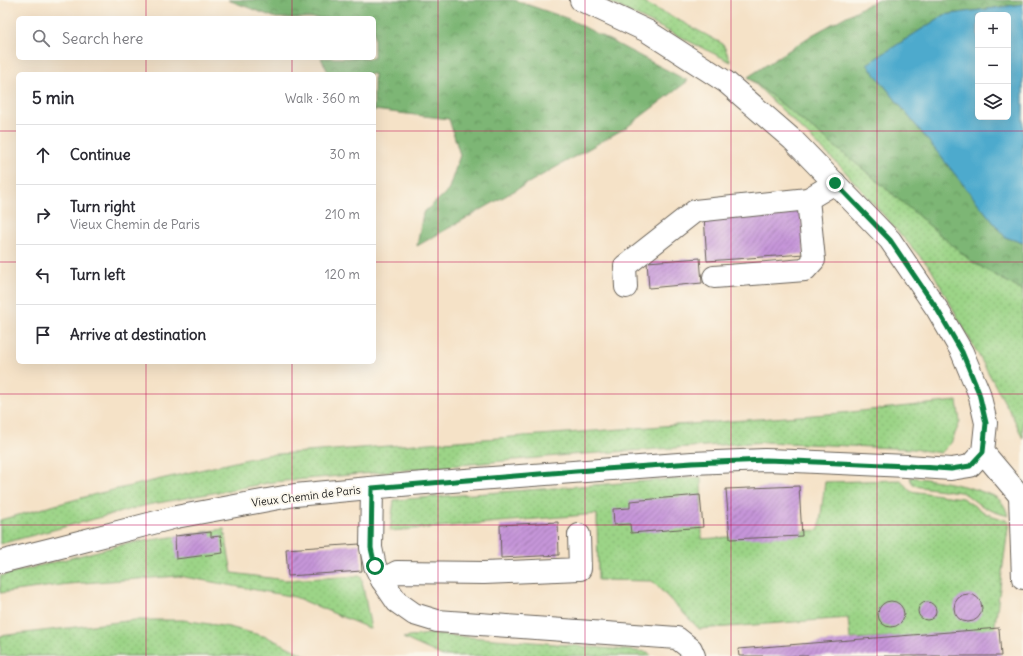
<!DOCTYPE html>
<meta charset="utf-8">
<style>
:root{--surface:#fff;--page:#f2f2f3;--text:#2b2b33;--muted:#7c7c81;--line:#e1e1e2}
body{margin:0;font-family:Delius,sans-serif;background:var(--page);color:var(--text)}
.controls{position:absolute;right:12px;top:12px;display:grid;overflow:hidden;border-radius:6px;box-shadow:0 4px 16px #0002}
.controls button{width:36px;height:36px;display:grid;place-items:center;padding:0;border:0;border-bottom:1px solid var(--line);background:var(--surface);color:var(--text);font:20px sans-serif}
.stop{position:absolute;width:12px;height:12px;margin:-9px;border:3px solid #0b8043;border-radius:50%;background:#fff}
.stop.end{background:#0b8043;border-color:#fff;box-shadow:0 1px 4px #0008}
.list{margin:0;padding:0;list-style:none}
h2{display:flex;justify-content:space-between;align-items:center;height:52px;margin:0;padding:0 16px;font-size:17px}
h2 small{font-size:13px;font-weight:400;color:var(--muted)}
.list li{display:grid;grid-template-columns:26px 1fr auto;gap:12px;align-items:center;box-sizing:border-box;height:60px;padding:0 16px;border-top:1px solid var(--line)}
.list b{display:block;font-size:15px;white-space:nowrap}
.list p{margin:0;font-size:13px;white-space:nowrap;color:var(--muted)}
.list em{font-size:13px;font-style:normal;color:var(--muted)}
.icon{flex:none;width:22px;height:22px;fill:none;stroke:currentColor;stroke-width:2;stroke-linecap:round;stroke-linejoin:round}
.map{position:relative;flex:none;width:1023px;height:656px;overflow:hidden}
.search{position:absolute;background:var(--surface);box-shadow:0 4px 16px #0002;left:16px;top:16px;width:360px;height:44px;display:flex;align-items:center;gap:10px;box-sizing:border-box;padding:0 14px;border-radius:6px;color:var(--muted);font-size:15px}
.panel{position:absolute;background:var(--surface);box-shadow:0 4px 16px #0002;left:16px;top:72px;width:360px;height:292px;border-radius:6px}
.map>svg:first-child{display:block}
</style>
<div class="map">
<svg width="1023" height="656" viewBox="0 0 1023 656">
<defs>
<pattern id="grass-dots" width="8" height="8" patternUnits="userSpaceOnUse"><rect width="8" height="8" fill="#9cd487"/><path d="M2 2h.1M6 6h.1" fill="none" stroke="#86b574" stroke-width="1.8" stroke-linecap="round"/></pattern>
<pattern id="forest-crowns" width="20" height="18" patternUnits="userSpaceOnUse"><rect width="20" height="18" fill="#7db674"/><path d="M2 6a3 3 0 1 1 6 0M12 15a3 3 0 1 1 6 0" fill="none" stroke="#66935e"/></pattern>
<pattern id="building-hatch" width="6" height="6" patternUnits="userSpaceOnUse"><rect width="6" height="6" fill="#c695d9"/><path d="M-1 1l2-2M0 6l6-6M5 7l2-2" fill="none" stroke="#a079af"/></pattern>
</defs>
<rect width="100%" height="100%" fill="#fbf7ec"/>
<filter id="ink" filterUnits="userSpaceOnUse"><feTurbulence type="fractalNoise" baseFrequency=".025" numOctaves="2"/><feDisplacementMap in="SourceGraphic" scale="8" xChannelSelector="R" yChannelSelector="G"/><feConvolveMatrix kernelMatrix="1 2 1 2 8 2 1 2 1" color-interpolation-filters="sRGB"/></filter>
<filter id="wash" filterUnits="userSpaceOnUse"><feTurbulence type="fractalNoise" baseFrequency=".012" numOctaves="4" result="noise"/><feDisplacementMap in="SourceGraphic" scale="16" xChannelSelector="R" yChannelSelector="G"/><feGaussianBlur stdDeviation="0.9" result="paint"/><feColorMatrix in="noise" values="0 0 0 0 0 0 0 0 0 0 0 0 0 0 0 0 0 1.4 0 .05"/><feComposite in="paint" operator="in"/></filter>
<g filter="url(#wash)">
<rect width="100%" height="100%" fill="#f5e2c7"/>
<g fill="url(#grass-dots)" stroke="#5c7852">
<path d="M605,0H638L673,17L723,44L731,62Z"/>
<path d="M748,77L868,173L971,261L1023,291V439L1015,421L931,269L842,168Z"/>
<path d="M957,401L960,422L951,443L941,453L913,449L765,442L569,455L273,482L147,505L0,544V520L96,494L265,455L841,413Z"/>
<path d="M701,477L702,539L819,530L825,482L901,480L910,491L962,498L987,514L1009,521L994,632L850,639L848,618L699,629L652,581L598,580L597,514L390,531L394,500Z"/>
<path d="M910,477C934,480 957,483 980,491C985,493 992,494 997,498C1003,502 1006,508 1008,516C998,513 988,510 979,504C972,500 968,494 960,492L920,487C914,485 911,484 910,477Z"/>
<path d="M224,529L232,573L285,580L361,576L371,629L295,597L179,576L68,584L0,593V576L125,544Z"/>
<path d="M135,620H183L229,627L267,637L307,656H0V636Z"/>
<path d="M428,634L521,641L648,652L651,656H443L403,638Z"/>
</g>
<g fill="url(#forest-crowns)" stroke="#4c6948">
<path d="M228,0H514L569,19L688,81L627,127L417,246L423,213L448,191L460,155L449,119L374,110V74H329L321,58H374V18H276Z"/>
<path d="M876,0H1023V4L944,15L867,64L1005,237L1023,243V291L971,261L868,173L748,77L812,35Z"/>
</g>
<path fill="#4eaacd" stroke="#356374" fill-rule="evenodd" d="M1023,4V243L1005,237L867,64L944,15ZM978,15H1008V117H978Z"/>
<g id="blocks">
<g fill="url(#building-hatch)">
<path d="M801,209L804,254L707,261L704,216Z"/>
<path d="M700,258L702,283L649,288L647,262Z"/>
<path d="M799,486L802,536L730,539L726,489Z"/>
<path d="M700,495L703,527L631,533L630,524L614,525L613,509L630,508V501Z"/>
<path d="M558,522L559,555L501,558L500,525Z"/>
<path d="M211,532V537L221,536L223,553L176,559L175,536Z"/>
<path d="M360,544L362,571L288,576L286,549Z"/>
<circle cx="968" cy="608" r="14"/>
<circle cx="891" cy="614" r="13"/>
<circle cx="927" cy="611" r="9"/>
<path d="M999,628L1001,656H739L738,649Z"/>
</g>
</g>
</g>
<g filter="url(#ink)">
<use href="#blocks" fill-opacity="0" stroke="#686158" stroke-width="1"/>
<g fill="none" stroke-linecap="round" stroke-linejoin="round">
<g stroke="#686158" stroke-width="24">
<g id="minor">
<path d="M581,0L647,31L726,82L793,140L890,240L937,309L962,352L979,393L986,423L983,452"/>
<path d="M714,277L805,270L814,260L808,199"/>
<path d="M626,287L625,266L695,211L808,199L835,183"/>
<path d="M372,488L371,548L375,566L382,580L397,602L414,614L437,621L677,638L691,649L694,656"/>
<path d="M1020,496L1023,578"/>
<path d="M0,562L60,547L176,517L295,495L412,484L692,463L765,460L794,461L907,466L951,469L970,466L983,452L1020,496H1023"/>
<path d="M382,580L397,572L484,573L580,569L579,535"/>
</g>
</g>
<use href="#minor" stroke="#fff" stroke-width="22"/>
</g>
</g>
<g fill="none" stroke-linecap="round" stroke-linejoin="round" filter="url(#ink)">
<path stroke="#0b8043" stroke-width="5" d="M375,566L371,548L372,488L576,471L692,463L766,460L794,461L907,466L951,469L970,466L983,452L986,423L979,393L962,352L937,309L890,240L835,183"/>
</g>
<path fill="none" stroke="#c2185b" stroke-width="1" stroke-opacity="0.55" d="M146,0V18M292,0V18M438,0V656M585,0V656M731,0V656M877,0V656M146,58V74M292,58V74M0,131H18M374,131H1023M0,262H18M374,262H1023M146,362V656M292,362V656M0,394H1023M0,525H1023"/>
<g text-anchor="middle" dominant-baseline="central" stroke-width="4" stroke-linejoin="round" paint-order="stroke">
<g font-size="11" fill="#1c1c1c" stroke="#fbf7ec">
<text transform="translate(306 496) rotate(-7)">Vieux Chemin de Paris</text>
</g>
</g>
</svg>
<div class="controls">
<button>+</button>
<button>−</button>
<button><svg class="icon" aria-label="layers" viewBox="0 0 24 24"><path d="M12 4l9 5-9 5-9-5zM3 14l9 5 9-5"/></svg></button>
</div>
<div class="stop" style="left:375px;top:566px"></div>
<div class="stop end" style="left:835px;top:183px"></div>
<div class="search"><svg class="icon" aria-label="search" viewBox="0 0 24 24"><circle cx="10" cy="10" r="6"/><path d="M15 15l6 6"/></svg>Search here</div>
<section class="panel">
<h2>5 min<small>Walk · 360 m</small></h2>
<ul class="list">
<li><svg class="icon" aria-label="ahead" viewBox="0 0 24 24"><path d="M12 20V5M6 11l6-6 6 6"/></svg><div><b>Continue</b></div><em>30 m</em></li>
<li><svg class="icon" aria-label="right" viewBox="0 0 24 24"><path d="M7 20v-9h11M14 6l5 5-5 5"/></svg><div><b>Turn right</b><p>Vieux Chemin de Paris</p></div><em>210 m</em></li>
<li><svg class="icon" aria-label="left" viewBox="0 0 24 24"><path d="M17 20v-9H6M10 6l-5 5 5 5"/></svg><div><b>Turn left</b></div><em>120 m</em></li>
<li><svg class="icon" aria-label="arrive" viewBox="0 0 24 24"><path d="M6 21V4h12l-3 4 3 4H6"/></svg><div><b>Arrive at destination</b></div></li>
</ul>
</section>
</div>
